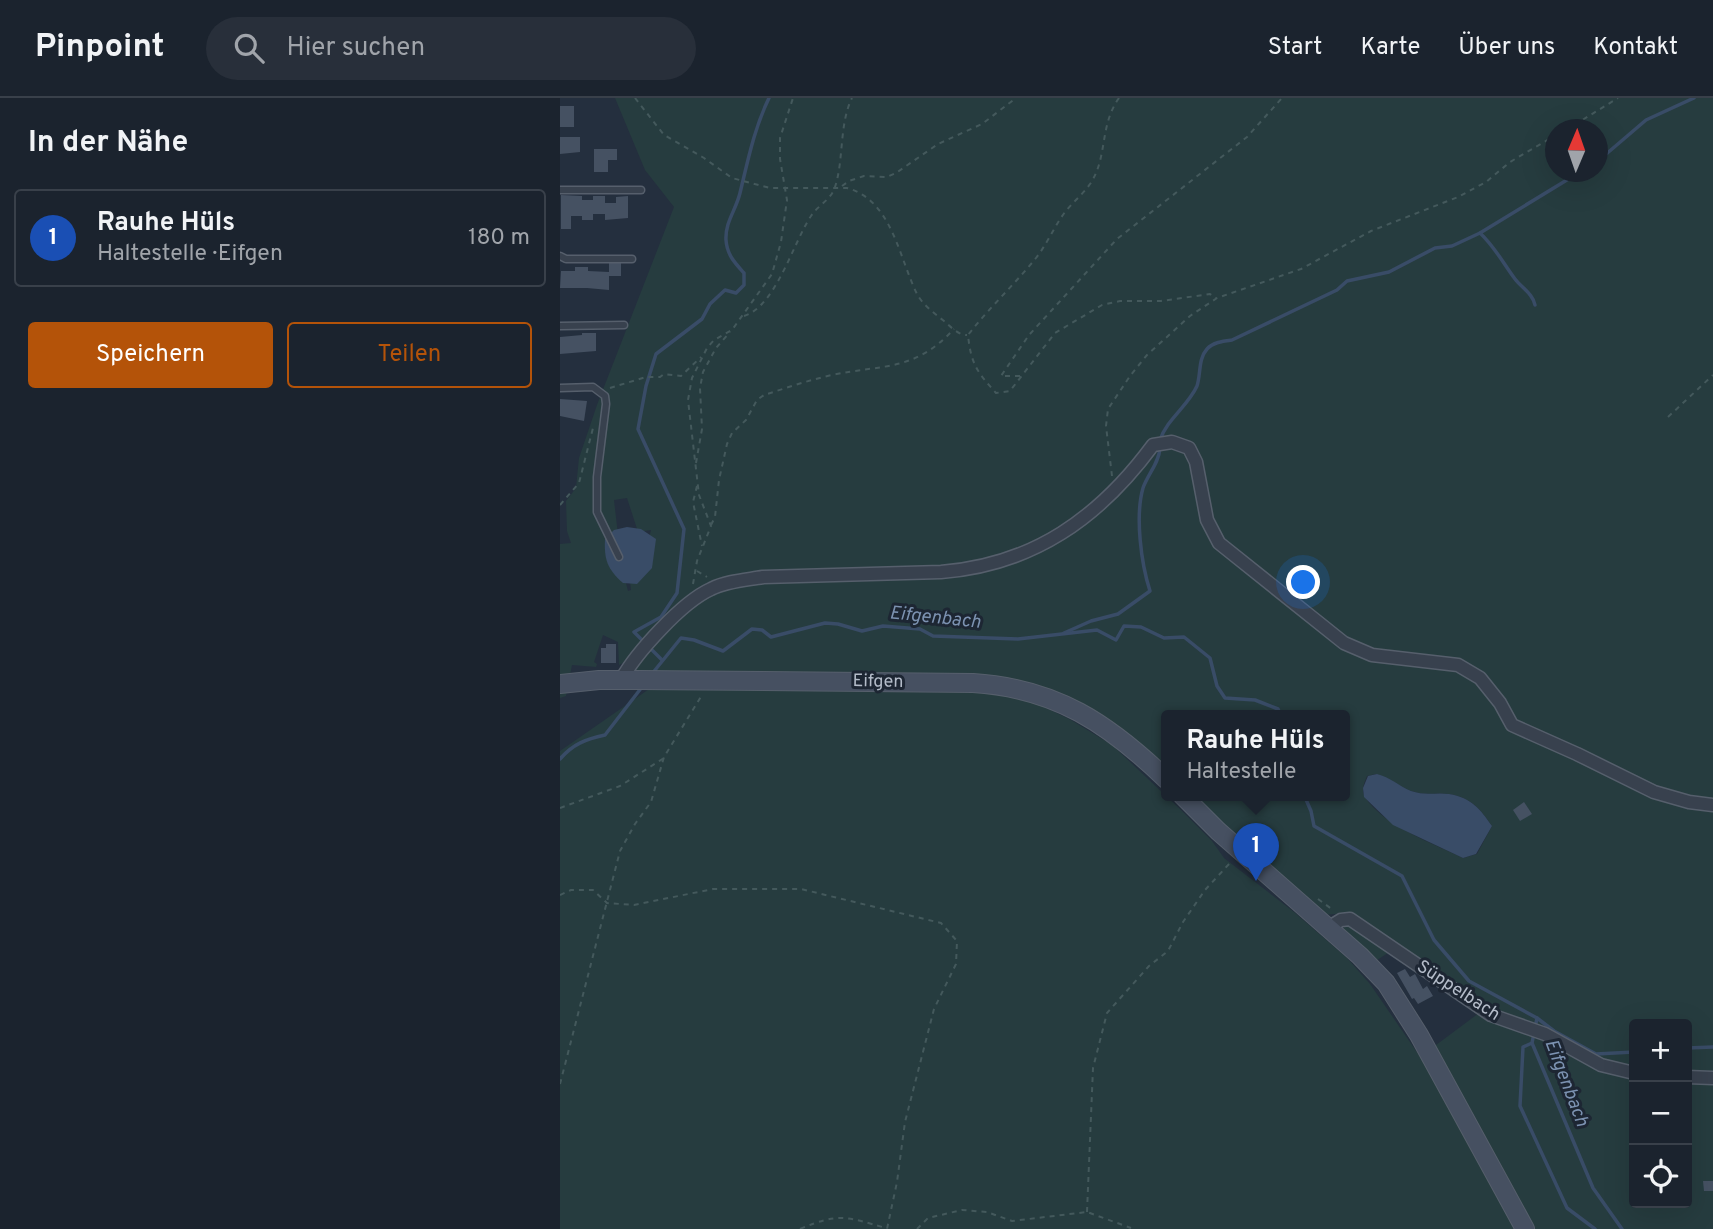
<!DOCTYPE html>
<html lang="de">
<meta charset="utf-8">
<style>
:root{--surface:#1b232e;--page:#282f3a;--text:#f1f3f6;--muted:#a0a4aa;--line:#39404a;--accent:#b45309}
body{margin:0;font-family:Overpass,sans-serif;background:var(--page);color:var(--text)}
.controls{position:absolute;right:21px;bottom:21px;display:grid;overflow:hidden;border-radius:7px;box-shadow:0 7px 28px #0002}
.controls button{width:63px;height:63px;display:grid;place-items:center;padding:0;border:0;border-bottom:2px solid var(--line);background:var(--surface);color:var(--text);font:35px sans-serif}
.compass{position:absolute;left:985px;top:21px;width:63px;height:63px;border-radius:50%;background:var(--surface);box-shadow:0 7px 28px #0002;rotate:2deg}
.you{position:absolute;left:744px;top:485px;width:24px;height:24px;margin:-18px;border:5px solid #fff;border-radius:50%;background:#1a73e8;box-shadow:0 0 0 10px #1a73e833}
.badge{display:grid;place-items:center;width:46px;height:46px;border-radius:50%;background:var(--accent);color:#fff;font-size:23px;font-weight:700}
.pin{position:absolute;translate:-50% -58px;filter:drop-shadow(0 2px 4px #0008)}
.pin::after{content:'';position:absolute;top:37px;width:24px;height:21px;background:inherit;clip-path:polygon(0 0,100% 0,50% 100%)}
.popup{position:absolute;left:601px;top:612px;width:189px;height:91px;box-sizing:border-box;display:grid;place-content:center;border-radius:7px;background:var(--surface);filter:drop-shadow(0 2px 5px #0005);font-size:23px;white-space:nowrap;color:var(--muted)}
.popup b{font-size:26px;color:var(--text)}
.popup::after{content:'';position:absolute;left:50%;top:100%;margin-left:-14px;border:14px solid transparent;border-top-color:var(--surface)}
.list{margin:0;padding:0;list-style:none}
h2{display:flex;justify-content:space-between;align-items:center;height:91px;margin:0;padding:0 28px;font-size:30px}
h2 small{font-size:23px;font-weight:400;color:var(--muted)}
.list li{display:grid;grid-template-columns:46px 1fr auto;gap:21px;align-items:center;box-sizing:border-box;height:98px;margin:0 14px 14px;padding:0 14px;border:2px solid var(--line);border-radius:7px}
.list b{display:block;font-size:26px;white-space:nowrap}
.list p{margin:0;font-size:23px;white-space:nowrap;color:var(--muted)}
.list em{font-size:23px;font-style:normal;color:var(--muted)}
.actions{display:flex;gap:14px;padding:21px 28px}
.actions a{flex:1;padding:16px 0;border:2px solid var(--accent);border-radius:7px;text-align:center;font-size:24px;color:var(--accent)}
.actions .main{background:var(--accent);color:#fff}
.icon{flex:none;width:38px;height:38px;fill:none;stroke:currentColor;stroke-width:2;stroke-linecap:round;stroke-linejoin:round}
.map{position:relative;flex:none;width:1153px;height:1131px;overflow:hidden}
header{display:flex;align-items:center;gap:42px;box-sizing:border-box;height:98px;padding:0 35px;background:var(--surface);border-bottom:2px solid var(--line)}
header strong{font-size:33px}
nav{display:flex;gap:38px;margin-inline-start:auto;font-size:24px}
.search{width:490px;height:63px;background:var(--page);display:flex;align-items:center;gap:18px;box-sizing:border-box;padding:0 24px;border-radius:38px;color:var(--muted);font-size:26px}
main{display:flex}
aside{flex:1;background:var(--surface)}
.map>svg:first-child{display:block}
</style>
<header>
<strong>Pinpoint</strong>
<div class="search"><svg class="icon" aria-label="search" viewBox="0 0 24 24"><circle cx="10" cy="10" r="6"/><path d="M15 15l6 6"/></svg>Hier suchen</div>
<nav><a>Start</a><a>Karte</a><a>Über uns</a><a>Kontakt</a></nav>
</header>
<main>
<aside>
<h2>In der Nähe<small></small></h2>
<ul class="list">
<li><span class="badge" style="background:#1a4fb4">1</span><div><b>Rauhe Hüls</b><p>Haltestelle · Eifgen</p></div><em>180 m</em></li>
</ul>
<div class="actions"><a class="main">Speichern</a><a>Teilen</a></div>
</aside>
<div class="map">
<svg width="1153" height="1131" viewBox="0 0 1153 1131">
<rect width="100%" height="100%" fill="#242f3e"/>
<g fill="#263c3f" fill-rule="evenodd">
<path d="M55,0H1153V704C1098,697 1065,677 1017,652L1013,657C1061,684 1099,704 1153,710V976L1127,975V926H1074V970L1055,967L1037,961L998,940L983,928L949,918L927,909L796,818L787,815L763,817L717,777L631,697H785V617H607V674C552,619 506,592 427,581L83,575L77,572L76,567L91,548L86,546L70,561L59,567L58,544L43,537L34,564L37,566L36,569L12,567L6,598L0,600V446L11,445L7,433L6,403L16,390L19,360L37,307L114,109L85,72ZM996,32H1038V74H996ZM67,400L78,434L91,432L82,471L74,484H70L71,492L68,493L62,469L39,424L40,413L60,454L54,402ZM816,676C830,679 838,688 851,693C866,698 876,694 889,696C912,700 920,711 932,728L917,756L903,760C874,746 822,727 805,699C801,692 804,685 807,678Z"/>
<path d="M92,589L424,592C503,598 553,637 607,690V694C570,657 529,617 476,605L511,622L552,647L620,711L652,743L664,760L734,814L787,860L810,886L863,963L822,894L791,860L809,876L833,907L871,972L882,968L872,950L919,915L958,933L987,942L1040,971L1074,979V1105H1127V983L1153,984V1131H0V653Z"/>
<path d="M790,827L831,853L814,864L782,833L785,828Z"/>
</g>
<g fill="#394c67">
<path d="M67,429L81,431L96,441L92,470L77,486L63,485C47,471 44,461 45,441L54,432Z"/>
<path d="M817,676C830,679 839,688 851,693C866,698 876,694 889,696C912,700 920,711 932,728L916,756L903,760L833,727L804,699L803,690L808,678Z"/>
</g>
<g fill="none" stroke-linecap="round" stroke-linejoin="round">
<g stroke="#394c67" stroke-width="3.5">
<path d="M1038,63L1086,22L1134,0"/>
<path d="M920,135C935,149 943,165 955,181C962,190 973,196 975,207"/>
<path d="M600,342C607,321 628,308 637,288C641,276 638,261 647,251C653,244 664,243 672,242L777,192L787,183L829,174L875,150L892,148L920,135L1020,74"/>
<path d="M504,535L531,523L558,516L590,493C581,465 575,418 583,390C588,376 599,365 600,350"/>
<path d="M102,562L74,534L101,519L117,495L124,431L78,331L86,288L96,256L142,221L150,206L165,192L176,195L184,187V175C175,165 167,157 166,142C165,124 176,112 180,95C188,62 194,31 209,0"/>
<path d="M91,577L121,540L134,542L163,553L192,531L202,532L211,539L265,525L278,526L302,533L323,528L360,531L373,538L458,541L537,532L556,542L564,528L581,529L604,540L624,539L650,560L657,588L665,600L695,602L718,611L721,617"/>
<path d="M0,661C13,646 26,641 45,637L82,589"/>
<path d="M744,697L751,713L754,728L842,778L874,842L909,883L977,920L994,933L1036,956L1074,954"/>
<path d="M977,920L972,945L1033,1090L1062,1131"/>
<path d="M972,945L963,949L960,1008L1007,1110L1035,1131"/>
<path d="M1127,950L1153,949"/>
</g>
</g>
<g fill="#455162">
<rect x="0" y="8" width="14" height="21"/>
<path d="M0,39H20V54L0,56Z"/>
<path d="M34,51H57V62H48V74H34Z"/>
<path d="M1,97L22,98V102H33V98H45V105H56V99L68,98V120L45,122V116H33V122H22V118H11V131H1Z"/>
<path d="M49,164H61V178H49V192L27,190H0L1,173H15V169H28V173L49,174Z"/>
<path d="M22,235H36V253L0,256V239L22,237Z"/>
<path d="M0,301L27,303L24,323L0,318Z"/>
<path d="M46,546H56V565H41V550H46Z"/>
<path d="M964,704L972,716L960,723L953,712Z"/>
<path d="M845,871L850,879L855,876L863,891L867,888L873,898L858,906L854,900L852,901L837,875Z"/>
<path d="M1143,1083H1153V1093H1144Z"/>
</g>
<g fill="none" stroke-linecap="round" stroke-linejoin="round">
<g stroke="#565f6c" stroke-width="9">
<g id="lane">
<path d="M0,92H81"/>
<path d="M0,158L6,161H72"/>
<path d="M0,228L64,227"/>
<path d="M0,290L33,289L45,298L46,306L37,379V414L59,459"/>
</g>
</g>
<g stroke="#565f6c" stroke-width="15">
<g id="street">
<path d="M61,582C76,555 122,504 151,491C167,483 186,482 203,479L381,474C473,467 539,420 593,347L612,344L629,350L636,364L647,422L659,445L784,545L812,557L898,567L920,580L940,605L952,627L1017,656L1094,694L1129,704L1153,707"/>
<path d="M768,830L781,822L790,821L931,917L985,936L1041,967L1074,975"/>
<path d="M1127,979L1153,980"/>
</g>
</g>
<g stroke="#565f6c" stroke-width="20">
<g id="secondary">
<path d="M0,586L39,582H79L413,585C496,590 549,626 607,682"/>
<path d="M622,697L658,733L800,858L826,885L859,937L965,1131"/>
</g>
</g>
<g stroke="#44595c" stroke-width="2" stroke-dasharray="5 5" stroke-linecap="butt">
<path d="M75,0L104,37L144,60L172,80L210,90H287C332,102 339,160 357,196C363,207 374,215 384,223C391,229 398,237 407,237"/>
<path d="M559,0C539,28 548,60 530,86C523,96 513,104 505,114C494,129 487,146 476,160C454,187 429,210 408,237C411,266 417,274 436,295L450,293L495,235L542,207L560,203H601L650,196L656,200"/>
<path d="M1006,32L1058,0"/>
<path d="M282,88L289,83L304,78L327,79L336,75L378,46L422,26L456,0"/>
<path d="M184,218C216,208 233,145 251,118C258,107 271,102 275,89C284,62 279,26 292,0"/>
<path d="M460,278H441L469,237L557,141L687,39L722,0"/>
<path d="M50,290L86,279H100L104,276L121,278L141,259"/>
<path d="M1108,319L1153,277"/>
<path d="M136,365L142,331L140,290L143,274L156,250L170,234"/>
<path d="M552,378L546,328L548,311L570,278L587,257L630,218L657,200L741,171L811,133L898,99L926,84L950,64L996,37"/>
<path d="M137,388L133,404L142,448"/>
<path d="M0,407L19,385L34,326"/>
<path d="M151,427L155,419L159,382L167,346L172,335L186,322L197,302L204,297C226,290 249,282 272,277C324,266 354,274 394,231"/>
<path d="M137,473L147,479"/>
<path d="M133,486L137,463L151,428L139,397L128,302L132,280L147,250L154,242L172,232L212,176L221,144L227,102L220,61V40L233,0"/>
<path d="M0,710L60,688L104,660"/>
<path d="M0,797L11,792H33L47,805L74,807L153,791H241L381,825L397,843L396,866L374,911L345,1024L337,1084L327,1131"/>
<path d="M758,801L773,812"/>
<path d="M0,986L60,753L75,726L91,704L104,659L142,597"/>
<path d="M527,1114L533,970L547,915L589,868L608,853L623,824L645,792L670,765"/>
<path d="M240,1131C280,1114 286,1119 326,1130"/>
<path d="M357,1131L368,1120L402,1112L427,1114L452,1123L527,1114L571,1130"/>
</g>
<use href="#lane" stroke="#38414e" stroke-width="6"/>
<use href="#street" stroke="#38414e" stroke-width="12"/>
<use href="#secondary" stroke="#465061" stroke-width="18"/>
</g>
<g text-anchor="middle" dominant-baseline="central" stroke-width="6" stroke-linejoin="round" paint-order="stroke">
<g font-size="18" fill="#b4bcc9" stroke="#1d2633">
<text transform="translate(318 584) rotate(1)">Eifgen</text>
<text transform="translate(898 893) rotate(33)">Süppelbach</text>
</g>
<g font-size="19" font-style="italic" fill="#7c92b1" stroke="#1d2633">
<text transform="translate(375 520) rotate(6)">Eifgenbach</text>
<text transform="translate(1006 985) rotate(69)">Eifgenbach</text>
</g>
</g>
</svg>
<div class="controls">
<button>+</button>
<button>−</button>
<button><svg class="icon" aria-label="locate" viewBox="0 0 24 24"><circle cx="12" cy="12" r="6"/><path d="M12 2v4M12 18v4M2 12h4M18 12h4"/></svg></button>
</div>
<svg class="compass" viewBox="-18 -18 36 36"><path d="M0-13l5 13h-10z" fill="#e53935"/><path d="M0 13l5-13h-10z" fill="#a0a4aa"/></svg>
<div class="you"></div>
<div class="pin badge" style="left:696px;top:783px;background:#1a4fb4">1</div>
<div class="popup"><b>Rauhe Hüls</b>Haltestelle</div>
</div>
</main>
